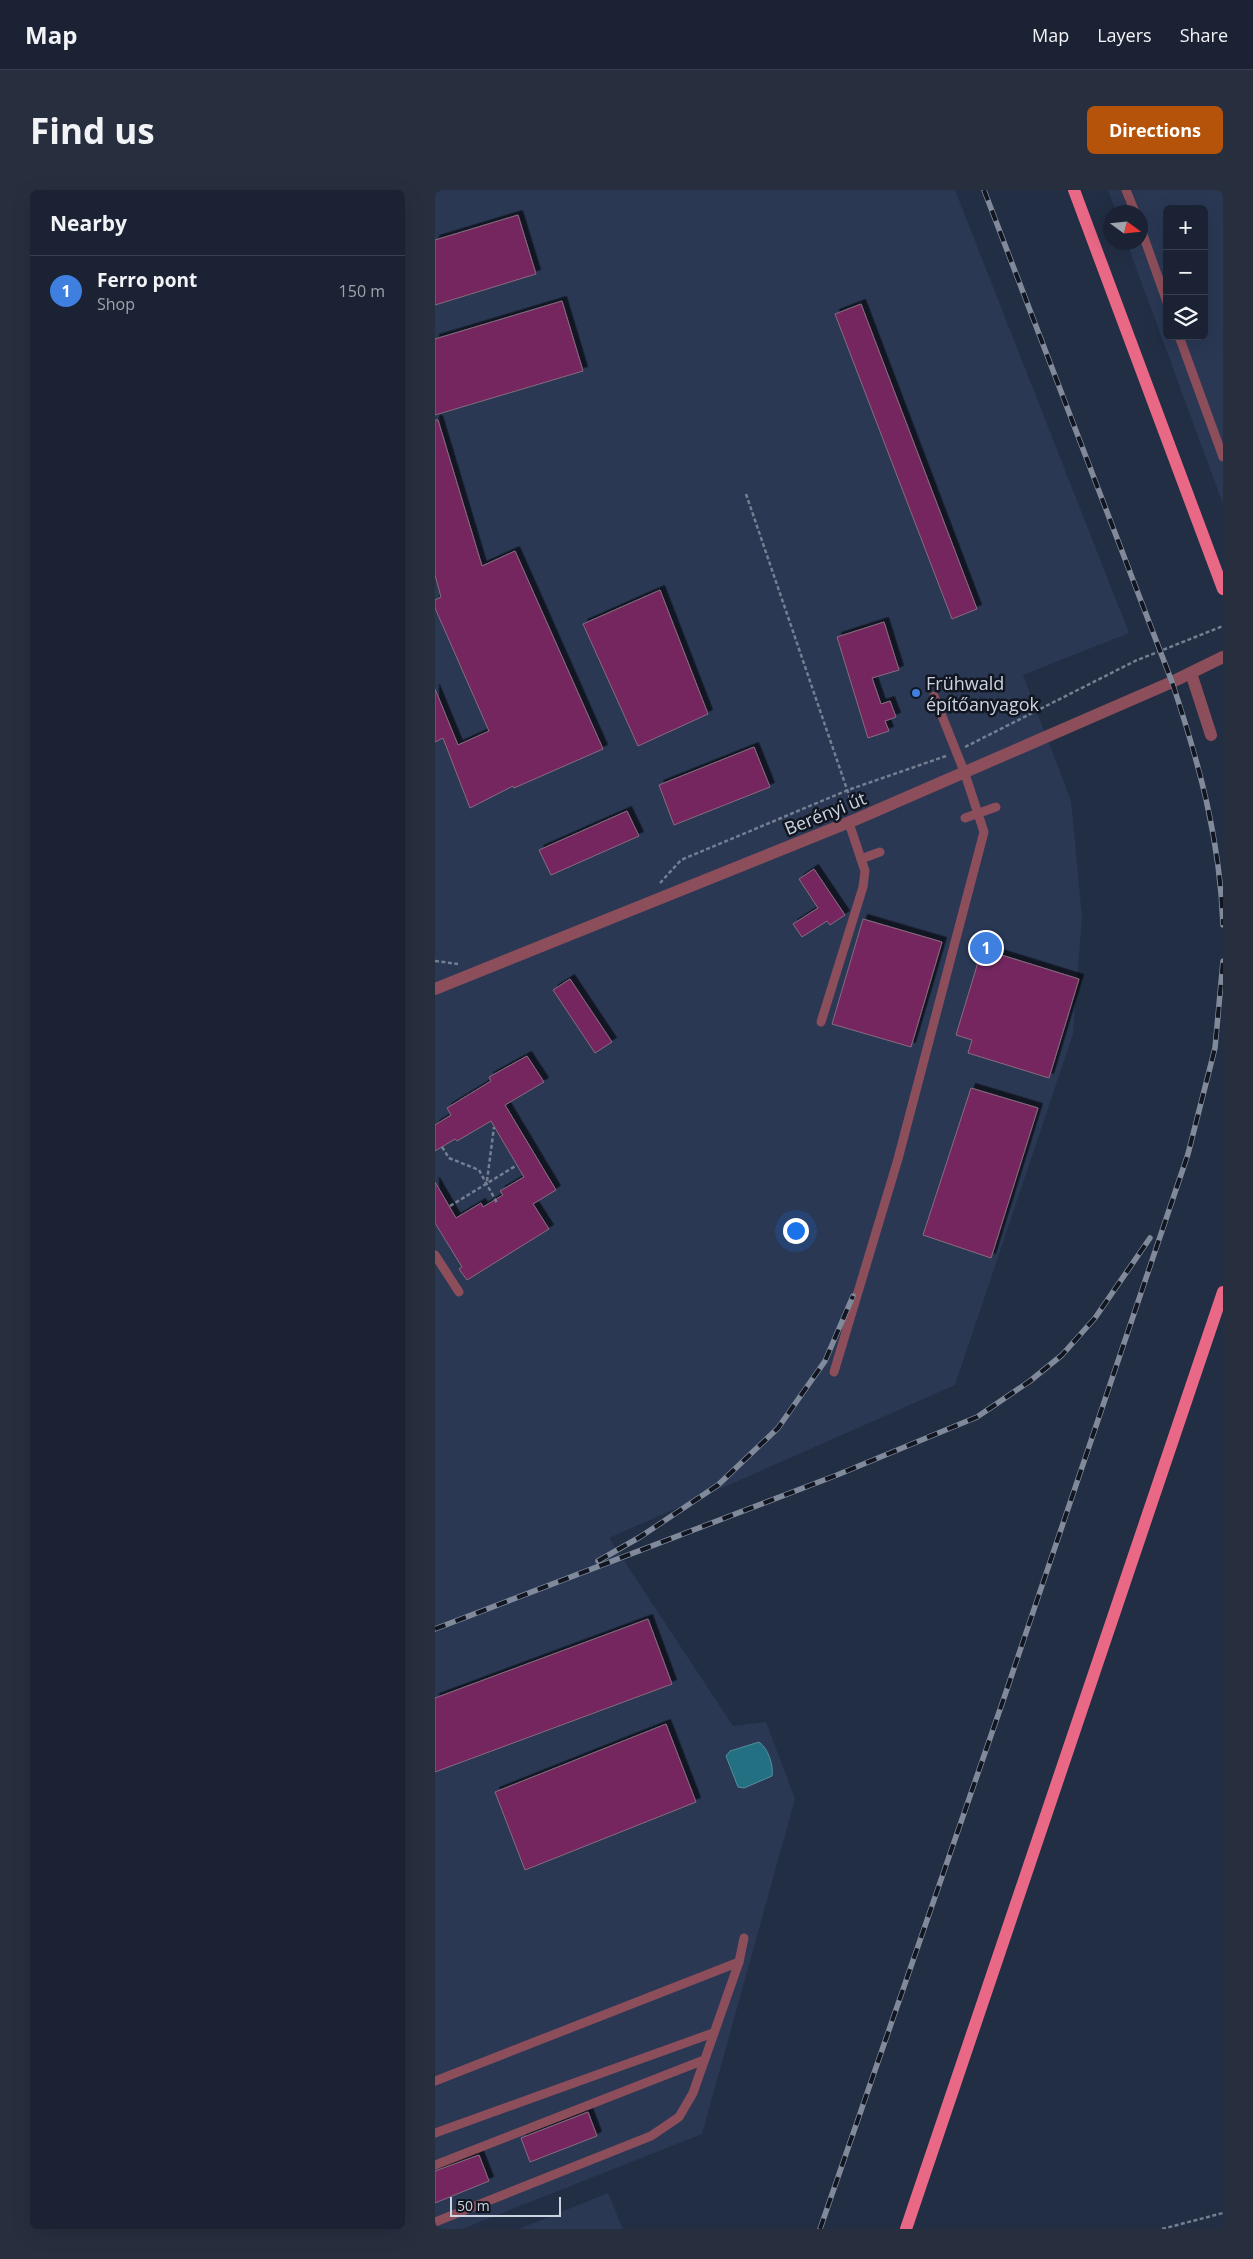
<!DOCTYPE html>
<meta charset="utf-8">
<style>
:root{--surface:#1a2233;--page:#272f3f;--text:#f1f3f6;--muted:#9fa4ac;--line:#383f4e;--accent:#b45309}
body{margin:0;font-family:"Open Sans",sans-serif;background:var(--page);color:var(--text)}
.controls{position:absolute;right:15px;top:15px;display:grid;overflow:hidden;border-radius:8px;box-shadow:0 5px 20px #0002}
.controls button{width:45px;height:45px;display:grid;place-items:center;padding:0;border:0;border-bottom:1px solid var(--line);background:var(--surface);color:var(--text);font:25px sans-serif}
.compass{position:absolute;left:668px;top:15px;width:45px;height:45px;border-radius:50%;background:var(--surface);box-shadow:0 5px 20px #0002;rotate:105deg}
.scale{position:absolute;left:15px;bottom:12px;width:111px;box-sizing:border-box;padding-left:5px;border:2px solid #ccd4e2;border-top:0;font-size:14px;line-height:18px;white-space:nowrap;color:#ccd4e2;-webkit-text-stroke:4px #111620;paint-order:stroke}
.you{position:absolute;left:360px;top:1040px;width:18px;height:18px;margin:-12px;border:4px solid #fff;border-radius:50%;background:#1a73e8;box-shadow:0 0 0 8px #1a73e833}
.badge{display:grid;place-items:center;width:32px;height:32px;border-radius:50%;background:var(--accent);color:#fff;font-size:16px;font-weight:700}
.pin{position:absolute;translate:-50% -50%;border:2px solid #fff;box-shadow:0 1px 5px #0006}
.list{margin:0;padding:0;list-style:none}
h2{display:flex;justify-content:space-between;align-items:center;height:65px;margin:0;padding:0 20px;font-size:21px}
h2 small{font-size:16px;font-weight:400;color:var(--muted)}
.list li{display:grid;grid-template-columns:32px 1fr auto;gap:15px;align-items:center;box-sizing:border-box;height:70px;padding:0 20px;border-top:1px solid var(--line)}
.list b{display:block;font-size:19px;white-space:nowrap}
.list p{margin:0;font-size:16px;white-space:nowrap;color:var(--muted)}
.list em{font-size:16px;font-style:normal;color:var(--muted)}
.icon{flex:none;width:28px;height:28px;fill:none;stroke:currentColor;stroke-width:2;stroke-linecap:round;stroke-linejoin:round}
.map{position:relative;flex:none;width:788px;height:2039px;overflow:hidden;border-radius:8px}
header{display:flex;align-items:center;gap:30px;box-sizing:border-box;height:70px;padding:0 25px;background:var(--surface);border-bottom:1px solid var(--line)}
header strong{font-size:24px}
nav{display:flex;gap:28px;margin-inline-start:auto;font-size:18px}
.intro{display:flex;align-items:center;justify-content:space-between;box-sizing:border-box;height:120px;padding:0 30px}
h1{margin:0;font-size:35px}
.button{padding:12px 22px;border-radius:8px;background:var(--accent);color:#fff;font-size:18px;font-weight:700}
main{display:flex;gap:30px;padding:0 30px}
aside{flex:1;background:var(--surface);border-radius:8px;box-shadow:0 5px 20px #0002}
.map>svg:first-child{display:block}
</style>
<header>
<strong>Map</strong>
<nav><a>Map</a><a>Layers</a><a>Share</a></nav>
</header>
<div class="intro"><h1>Find us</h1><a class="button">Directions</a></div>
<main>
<aside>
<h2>Nearby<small></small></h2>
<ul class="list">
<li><span class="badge" style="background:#3f7fe0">1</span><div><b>Ferro pont</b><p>Shop</p></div><em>150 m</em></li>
</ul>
</aside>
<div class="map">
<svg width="788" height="2039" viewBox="0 0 788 2039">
<defs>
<filter id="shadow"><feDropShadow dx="4.5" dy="-4.5" stdDeviation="0" flood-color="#0009"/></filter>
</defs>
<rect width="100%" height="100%" fill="#222e44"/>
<g fill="#2a3854" fill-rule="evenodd">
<path d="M0,0H520L694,443L588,485L636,611L647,727L638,844L520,1195L174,1348L298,1536L331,1532L360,1609L267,1944L27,2039H0Z"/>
<path d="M673,0H788V314L692,53L706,52V22H681ZM732,19H769V146H732Z"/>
<path d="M173,2003L188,2039H84Z"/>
</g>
<path fill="#227081" stroke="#558e9e" d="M324,1552C333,1558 339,1576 337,1586L309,1598L303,1597L291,1566L295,1561Z"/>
<g fill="#74255e" stroke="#886c7e" filter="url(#shadow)">
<path d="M83,25L101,84L0,115V50Z"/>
<path d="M127,111L148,181L0,225V149Z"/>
<path d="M426,114L542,419L517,429L400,124Z"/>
<path d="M0,230H3L47,376L80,361L168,559L79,598L78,596L35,618L8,548L0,552V499L23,555L54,541L0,418V410L6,407L0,385Z"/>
<path d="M225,400L273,524L203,556L148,434Z"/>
<path d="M449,432L464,480L437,488L446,514L455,511L461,527L450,531L454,541L433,548L402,447Z"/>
<path d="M319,557L335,597L239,635L224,595Z"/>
<path d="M192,621L204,646L116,685L104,660Z"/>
<path d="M379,679L410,725L395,735L392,731L367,747L358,734L383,718L364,689Z"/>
<path d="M428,729L507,752L476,857L397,834Z"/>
<path d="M547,759L644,789L614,888L533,863L537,850L521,845Z"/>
<path d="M135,789L177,852L160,863L118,800Z"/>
<path d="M92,866L109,892L70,915L121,1000L98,1014L114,1039L32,1090L24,1079L27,1077L0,1033V992L21,1028L46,1013L48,1017L68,1005L65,1001L89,987L56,931L22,951L20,949L0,961V935L16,925L12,918L56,891L54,887Z"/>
<path d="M536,898L603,918L556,1068L488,1045Z"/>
<path d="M213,1429L237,1494L0,1582V1508Z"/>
<path d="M231,1534L261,1612L90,1680L60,1602Z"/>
<path d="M153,1922L162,1946L95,1972L86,1948Z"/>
<path d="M44,1965L54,1991L0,2013V1981Z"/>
</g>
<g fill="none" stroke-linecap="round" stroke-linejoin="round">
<g stroke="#757f91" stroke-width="2.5" stroke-dasharray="4 2.5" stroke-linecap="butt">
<path d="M311,304L418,617"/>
<path d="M530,557L700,471L788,436"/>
<path d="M225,693L246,670L413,600L511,566"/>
<path d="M0,771L23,774"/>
<path d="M7,957L14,968L44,980L62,1013"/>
<path d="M52,991L59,937"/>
<path d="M15,1016L82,975"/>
<path d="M727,2039L788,2023"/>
</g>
<g stroke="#8d4e5b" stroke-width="9">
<path d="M691,0L700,22"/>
<path d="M706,39L732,112"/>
<path d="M744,146L788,267"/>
<path d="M530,628L561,617"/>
<path d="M426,669L445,662"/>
<path d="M386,832L428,697L430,681L414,633"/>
<path d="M0,1065L24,1102"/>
<path d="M399,1182L463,969L549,642L529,581L499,506"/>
<path d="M0,1891L304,1772"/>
<path d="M0,1943L278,1843"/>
<path d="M0,1975L269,1870"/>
<path d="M0,2032L216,1946L244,1927L258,1903L304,1772L309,1748"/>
</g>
<path stroke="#8d4e5b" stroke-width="12" d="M756,483L776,545"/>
<path stroke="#8d4e5b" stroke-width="12" d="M0,799L422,629L737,492L788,467"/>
<g stroke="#e96886" stroke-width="12">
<path d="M639,0L788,399"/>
<path d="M471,2039L788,1102"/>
</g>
<g stroke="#808a9b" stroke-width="5.5">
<g id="rail">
<path d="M549,0L737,492C764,573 785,649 788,735"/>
<path d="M163,1371L205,1347L283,1295L343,1238L390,1171L418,1106"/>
<path d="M0,1439L402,1285L542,1227L595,1191L627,1165L660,1128L715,1048"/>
<path d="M385,2039L570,1505L753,964L780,858L788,771"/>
</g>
</g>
<use href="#rail" stroke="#111620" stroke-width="4" stroke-dasharray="11" stroke-linecap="butt"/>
</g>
<circle fill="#3f7fe0" stroke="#111620" stroke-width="2" cx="481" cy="503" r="5"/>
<g text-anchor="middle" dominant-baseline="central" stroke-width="5" stroke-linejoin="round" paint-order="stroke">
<g font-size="18" fill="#ccd4e2" stroke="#111620" text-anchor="start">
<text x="491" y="493">Frühwald<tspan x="491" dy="21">építőanyagok</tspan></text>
</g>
<g font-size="18" fill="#ccd4e2" stroke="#111620">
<text transform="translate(390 623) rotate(-22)">Berényi út</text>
</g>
</g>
</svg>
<div class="controls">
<button>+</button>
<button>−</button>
<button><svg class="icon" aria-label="layers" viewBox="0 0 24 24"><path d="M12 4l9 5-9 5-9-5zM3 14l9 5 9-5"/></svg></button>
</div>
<svg class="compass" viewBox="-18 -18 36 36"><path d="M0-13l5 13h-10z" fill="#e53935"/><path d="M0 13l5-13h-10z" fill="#9fa4ac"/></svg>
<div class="scale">50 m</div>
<div class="you"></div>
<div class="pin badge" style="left:551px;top:758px;background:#3f7fe0">1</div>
</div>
</main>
